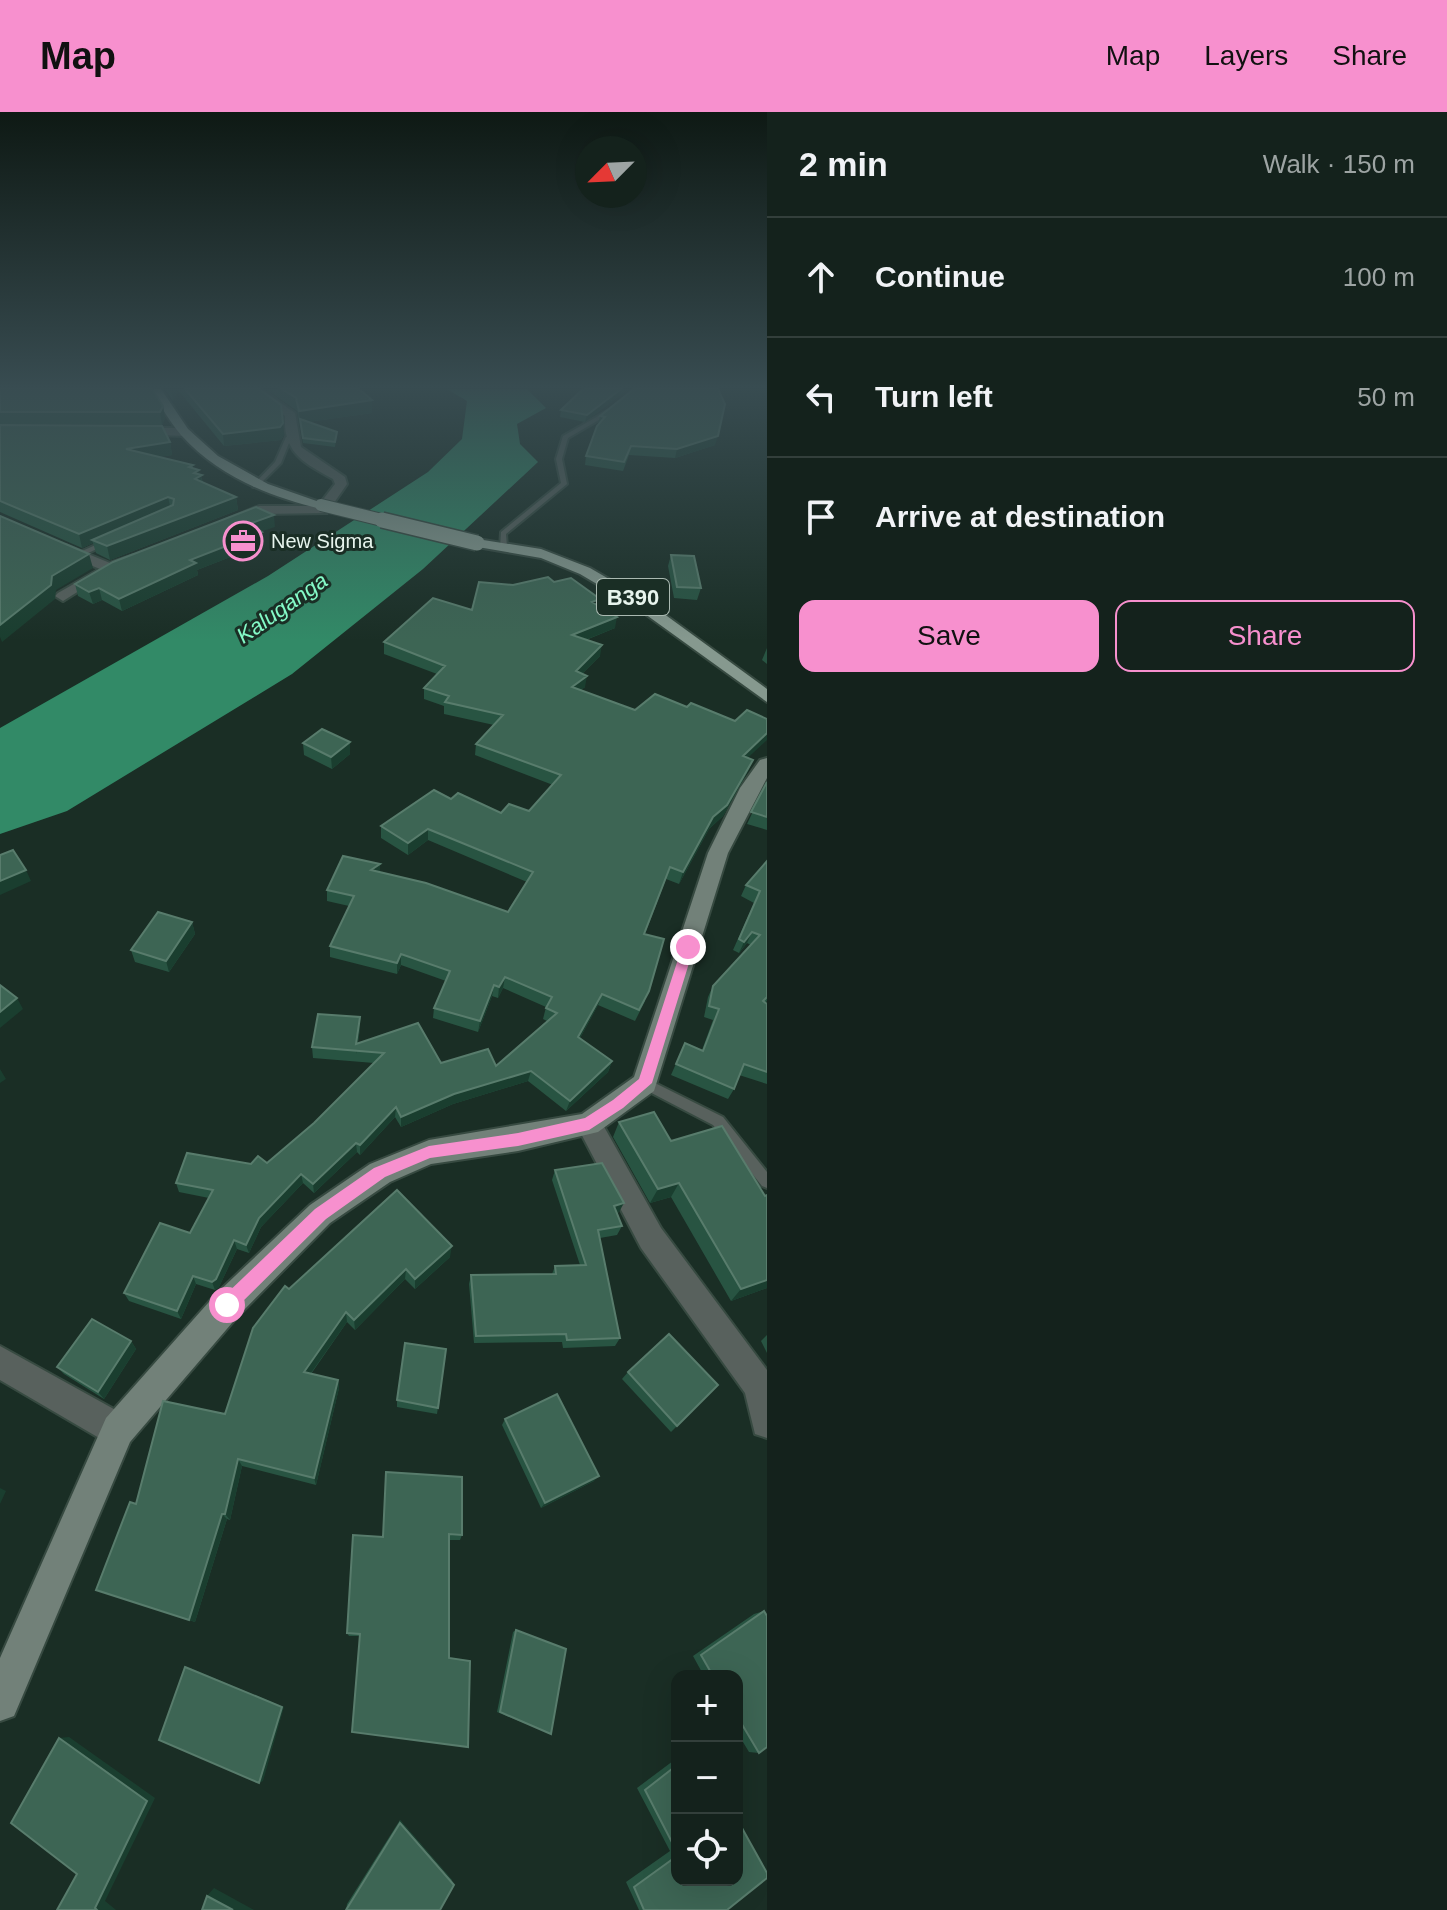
<!DOCTYPE html>
<meta charset="utf-8">
<style>
:root{--surface:#14221c;--page:#1d2a25;--text:#f1f3f6;--muted:#9da4a3;--line:#333f3b;--accent:#f790ce}
body{margin:0;font-family:Helvetica,sans-serif;background:var(--page);color:var(--text)}
.controls{position:absolute;right:24px;bottom:24px;display:grid;overflow:hidden;border-radius:16px;box-shadow:0 8px 32px #0002}
.controls button{width:72px;height:72px;display:grid;place-items:center;padding:0;border:0;border-bottom:2px solid var(--line);background:var(--surface);color:var(--text);font:40px sans-serif}
.compass{position:absolute;left:575px;top:24px;width:72px;height:72px;border-radius:50%;background:var(--surface);box-shadow:0 8px 32px #0002;rotate:246deg}
.stop{position:absolute;width:24px;height:24px;margin:-18px;border:6px solid #f790ce;border-radius:50%;background:#fff}
.stop.end{background:#f790ce;border-color:#fff;box-shadow:0 2px 8px #0008}
.list{margin:0;padding:0;list-style:none}
h2{display:flex;justify-content:space-between;align-items:center;height:104px;margin:0;padding:0 32px;font-size:34px}
h2 small{font-size:26px;font-weight:400;color:var(--muted)}
.list li{display:grid;grid-template-columns:52px 1fr auto;gap:24px;align-items:center;box-sizing:border-box;height:120px;padding:0 32px;border-top:2px solid var(--line)}
.list b{display:block;font-size:30px;white-space:nowrap}
.list em{font-size:26px;font-style:normal;color:var(--muted)}
.actions{display:flex;gap:16px;padding:24px 32px}
.actions a{flex:1;padding:18px 0;border:2px solid var(--accent);border-radius:16px;text-align:center;font-size:28px;color:var(--accent)}
.actions .main{background:var(--accent);color:#111}
.icon{flex:none;width:44px;height:44px;fill:none;stroke:currentColor;stroke-width:2;stroke-linecap:round;stroke-linejoin:round}
.map{position:relative;flex:none;width:767px;height:1798px;overflow:hidden}
header{display:flex;align-items:center;gap:48px;box-sizing:border-box;height:112px;padding:0 40px;background:var(--accent);color:#111}
header strong{font-size:38px}
nav{display:flex;gap:44px;margin-inline-start:auto;font-size:28px}
main{display:flex}
aside{flex:1;background:var(--surface)}
.map>svg:first-child{display:block}
</style>
<header>
<strong>Map</strong>
<nav><a>Map</a><a>Layers</a><a>Share</a></nav>
</header>
<main>
<div class="map">
<svg width="767" height="1798" viewBox="0 0 767 1798">
<rect width="100%" height="100%" fill="#1a2e25"/>
<path fill="#328a67" d="M447,277H527L546,296L517,312L520,332L538,350L423,457L292,562L67,699L0,722V616L268,464L428,360L462,327L467,289Z"/>
<g fill="none" stroke-linecap="round" stroke-linejoin="round">
<g stroke="#374a41" stroke-width="4">
<g id="lane">
<path d="M609,298L614,299L568,326L562,347L567,372L506,422L507,435L500,437L501,420L561,371L556,347L563,324Z"/>
<path d="M286,325L291,326L281,351L257,375H253V373L275,350Z"/>
<path d="M107,428L109,429V431L80,445L73,443Z"/>
<path d="M645,966L723,1005L767,1060V1076L762,1074L713,1013L640,975L639,971L640,967Z"/>
</g>
</g>
<g stroke="#374a41" stroke-width="4">
<g id="street">
<path d="M249,277H261L295,301L301,335L345,365L347,372L327,401L261,402L232,412L225,408L259,394H318L335,372L333,367C304,351 283,341 285,304Z"/>
<path d="M134,316H186L192,320L186,324L130,322V318Z"/>
<path d="M56,433H66L110,451L134,443L141,447L109,460L63,489L55,484L58,481L100,457L56,439Z"/>
<path d="M589,1001L598,1004L661,1116L767,1258V1326L755,1322L745,1281L641,1136L576,1012L580,1004Z"/>
<path d="M0,1234L130,1306L134,1318L130,1330L118,1334L106,1330L0,1268Z"/>
</g>
</g>
<g stroke="#374a41" stroke-width="4">
<path id="secondary" d="M767,646V666L728,741L654,979L598,1020L518,1039L431,1052L390,1070L330,1111L238,1204L130,1330L14,1604L0,1609V1546L106,1306L216,1182L310,1093L370,1052L429,1028L582,1002L634,965L708,741L740,676L760,648Z"/>
</g>
<g stroke="#374a41" stroke-width="4">
<g id="primary">
<path d="M150,277H161L188,317L218,344L268,372L328,393L321,397C268,384 218,364 181,323C169,309 160,292 150,277Z"/>
<path d="M477,427L541,437L590,456L645,488L767,577V590L634,494L580,462L541,446L472,434L470,431Z"/>
</g>
</g>
<use href="#lane" fill="#58615d" fill-rule="evenodd"/>
<use href="#street" fill="#58615d" fill-rule="evenodd"/>
<use href="#secondary" fill="#728179" fill-rule="evenodd"/>
<use href="#primary" fill="#86998f" fill-rule="evenodd"/>
<g stroke="#374a41" stroke-width="14" stroke-linecap="butt">
<path id="primary-bridge-far1" d="M321,393L390,410"/>
</g>
<g stroke="#374a41" stroke-width="18" stroke-linecap="butt">
<path id="primary-bridge" d="M382,408L477,431"/>
</g>
<use href="#primary-bridge-far1" stroke="#86998f" stroke-width="12"/>
<use href="#primary-bridge" stroke="#86998f" stroke-width="15"/>
</g>
<g fill="#285442">
<path d="M0,277L163,294L165,306L162,313L0,312Z"/>
<path d="M165,277H259L284,323L281,328L224,334L178,278L173,289Z"/>
<path d="M266,277H359L372,288V301L308,310L337,320L335,335L303,331L297,299Z"/>
<path d="M585,277H628L585,310L560,305L561,298Z"/>
<path d="M600,304L715,333L675,346L629,343L623,359L585,353L586,344L598,313Z"/>
<path d="M0,313L170,330L172,343L159,345L193,353V356L200,362L203,370L236,385L238,398L110,448L96,441L93,431L82,436L0,400Z"/>
<path d="M275,415L262,419L264,432L197,458L198,463L122,499L102,488L93,492L78,484L75,472Z"/>
<path d="M671,443L701,476L697,488L674,486L668,454Z"/>
<path d="M554,470L599,494L615,516L586,528L600,544L582,562L585,575L581,578L753,648L748,659L723,704L709,717L679,772L666,767L645,822V889L635,909L598,893L580,926L612,949L608,960L566,999L528,969L453,992L401,1015L395,1005L360,1043L357,1040L314,1081L303,1071L261,1115L249,1141L237,1137L219,1175L215,1178L196,1172L181,1207L129,1189L124,1181L190,1121L209,1086L179,1080L176,1071L251,1052L267,1051L314,1011L374,951L313,946L312,935L360,905V916L358,931L441,951L496,954L547,909L543,907L546,895L503,876L498,886L492,884L478,920L433,906L434,896L446,869L401,853L397,862L330,845V834L349,794L327,789V778L380,760L508,800L527,770L428,728L408,743L381,726V714L451,687L501,701L529,699L553,673L475,643L476,632L494,613L444,602V594L424,587V576L437,562L384,542V530L472,498L513,473Z"/>
<path d="M767,536V552L762,548Z"/>
<path d="M303,631L350,642L332,657L304,643Z"/>
<path d="M767,670V718L747,712Z"/>
<path d="M767,749V889L765,891L767,892V972L739,963L734,977L728,987L671,963L685,931L702,938L713,908L704,905L708,885L713,874L751,833L747,831L739,841L733,838L754,791L741,784L746,773Z"/>
<path d="M192,810L195,822L169,860L135,850L131,838Z"/>
<path d="M619,1010L671,1029L767,1176L731,1189L671,1085L650,1091L613,1025Z"/>
<path d="M555,1058L619,1100L617,1101L622,1114L617,1123L600,1126L620,1226L615,1234L563,1236L562,1230L474,1231L469,1172L471,1163L552,1162L555,1154L580,1153L552,1068Z"/>
<path d="M450,1145L415,1177L405,1167L355,1218L347,1210L311,1262L338,1268L339,1276L316,1373L242,1354L230,1408L227,1407L195,1510L105,1481L136,1392L225,1302L289,1177Z"/>
<path d="M767,1223V1241L761,1229Z"/>
<path d="M131,1229L136,1237L104,1287L64,1262L57,1255Z"/>
<path d="M446,1237L437,1302L397,1295V1288Z"/>
<path d="M628,1260L718,1273L671,1320L622,1267Z"/>
<path d="M505,1307L594,1369L541,1396L502,1313Z"/>
<path d="M386,1360L462,1423L460,1428H449V1546L468,1635L360,1524H349L347,1521L383,1425Z"/>
<path d="M764,1499L759,1641L749,1640L737,1620V1564H704L693,1544L754,1502Z"/>
<path d="M516,1518L551,1622L497,1600L513,1520Z"/>
<path d="M677,1646V1768L727,1798H639L626,1770L670,1739L637,1676Z"/>
<path d="M400,1708L452,1768L346,1798L347,1792Z"/>
</g>
<g fill="#1a3e2f">
<path d="M171,277H178L173,289Z"/>
<path d="M621,277H628L585,310L587,303Z"/>
<path d="M372,288V301L300,311L299,299Z"/>
<path d="M163,294L165,306L162,313L160,300Z"/>
<path d="M283,311L284,323L281,328L224,334L223,322Z"/>
<path d="M718,324L715,333L675,346L677,337Z"/>
<path d="M170,330L172,343L128,350L126,337Z"/>
<path d="M199,358L204,376L197,380L194,361Z"/>
<path d="M168,385L171,398L92,428L93,431L82,436L79,422Z"/>
<path d="M236,385L238,398L110,448L107,434Z"/>
<path d="M274,403L275,415L250,423L249,412Z"/>
<path d="M262,420L264,432L197,458L198,463L122,499L119,487L190,448Z"/>
<path d="M89,442L93,456L56,478L55,487L2,530L0,525V513L52,464Z"/>
<path d="M99,476L102,488L93,492L89,480Z"/>
<path d="M617,505L615,516L570,534L572,523Z"/>
<path d="M602,533L600,544L574,570L576,559Z"/>
<path d="M587,564L585,575L570,586L572,575Z"/>
<path d="M767,621V628L738,655L743,644Z"/>
<path d="M350,630V642L332,657L331,645Z"/>
<path d="M753,648L748,659L723,704L709,717L679,772L683,760L713,705Z"/>
<path d="M428,717V728L408,743V731Z"/>
<path d="M380,752V763L371,758Z"/>
<path d="M26,758L31,769L0,783V769Z"/>
<path d="M192,810L195,822L169,860L166,849Z"/>
<path d="M752,820L747,831L739,841L744,830Z"/>
<path d="M401,842V853L397,862V851Z"/>
<path d="M505,865L503,876L498,886L499,875Z"/>
<path d="M494,873L492,884L478,920L480,909Z"/>
<path d="M602,882L598,893L575,935L578,925Z"/>
<path d="M17,886L23,897L0,916V900Z"/>
<path d="M360,905V916L356,942V932Z"/>
<path d="M612,949L608,960L566,999L570,989Z"/>
<path d="M0,957L6,967L0,971Z"/>
<path d="M531,959L528,969L453,992L401,1015V1005L454,982Z"/>
<path d="M396,995L395,1005L360,1043V1033Z"/>
<path d="M356,1031L357,1040L314,1081L313,1072Z"/>
<path d="M301,1062L303,1071L261,1115L249,1141L246,1133L259,1106Z"/>
<path d="M679,1071L671,1085L650,1091L658,1077Z"/>
<path d="M624,1091L619,1100L610,1103L614,1094Z"/>
<path d="M234,1128L237,1137L219,1175L215,1178L212,1170Z"/>
<path d="M452,1134L450,1145L415,1177V1167Z"/>
<path d="M406,1157L405,1167L355,1218L354,1208Z"/>
<path d="M193,1164L196,1172L181,1207L177,1199Z"/>
<path d="M767,1168V1176L731,1189L741,1177Z"/>
<path d="M346,1200L347,1210L306,1268L304,1260Z"/>
<path d="M131,1229L136,1237L104,1287L98,1280Z"/>
<path d="M338,1268L339,1276L316,1373L314,1366Z"/>
<path d="M238,1347L242,1354L230,1408L225,1402Z"/>
<path d="M599,1364L594,1369L541,1396L545,1391Z"/>
<path d="M0,1376L6,1379L0,1392Z"/>
<path d="M222,1402L227,1407L195,1510L189,1508Z"/>
<path d="M185,1555L190,1556L284,1595L263,1669L259,1671Z"/>
<path d="M69,1625L155,1686L105,1789L116,1798H97L95,1796L59,1626Z"/>
<path d="M400,1708L452,1768L454,1773L400,1711Z"/>
<path d="M214,1776L254,1798H233L207,1784Z"/>
</g>
<g fill="#3d6554" stroke="#587c6c" stroke-width="2">
<path d="M0,277H152L163,294L160,300H0Z"/>
<path d="M185,277H259L281,293L283,311L280,315L223,322Z"/>
<path d="M282,277H359L372,288L299,299L296,286Z"/>
<path d="M585,277H621L587,303L561,298L582,278Z"/>
<path d="M634,277H718L725,292L718,324L677,337L631,334L624,350L586,344L597,314L605,305L600,304Z"/>
<path d="M300,307L337,320L335,330L303,326Z"/>
<path d="M0,313L162,314L170,330L126,337L193,353L189,355L199,358L194,361L202,363L195,367L236,385L107,434L92,428L173,393L174,387L168,385L79,422L0,389Z"/>
<path d="M256,395L274,403L249,412L262,420L190,448L196,451L119,487L99,476L89,480L75,472L113,450Z"/>
<path d="M0,404L89,442L52,464L51,473L0,513Z"/>
<path d="M671,443L694,444L701,476L677,475Z"/>
<path d="M548,465L554,470L571,466L600,487L592,490L617,505L572,523L602,533L576,559L587,564L572,575L635,598L655,582L687,595L691,591L735,609L747,598L767,607V621L743,644L753,648L727,693L713,705L683,760L670,755L644,822L664,827L649,879L639,898L602,882L578,925L612,949L570,989L531,959L454,982L401,1005L396,995L360,1033L356,1031L313,1072L301,1062L259,1106L246,1133L234,1128L216,1167L212,1170L193,1164L177,1199L124,1181L160,1111L190,1121L213,1078L176,1071L187,1041L251,1052L258,1044L267,1051L314,1011L384,941L312,935L318,902L360,905L356,932L418,911L441,951L488,937L496,954L557,901L546,896L552,885L505,865L499,875L494,873L480,909L434,896L450,859L401,842L397,851L330,834L354,784L327,778L343,744L380,752L371,758L426,771L508,800L533,760L428,717L408,731L381,714L434,678L451,687L458,681L501,701L509,692L529,699L561,663L476,632L503,603L445,590L449,584L424,576L445,554L384,530L433,486L472,498L479,470L513,473Z"/>
<path d="M322,617L350,630L331,645L303,631Z"/>
<path d="M767,670V705L751,700Z"/>
<path d="M13,738L26,758L0,769V743Z"/>
<path d="M767,749V885L763,889L767,892V960L744,952L734,977L676,952L685,931L703,939L719,897L709,894L713,874L760,823L752,820L744,830L739,827L760,779L746,773Z"/>
<path d="M158,800L192,810L166,849L131,838Z"/>
<path d="M0,873L17,886L0,900Z"/>
<path d="M654,1000L671,1029L722,1014L765,1084L767,1083V1168L741,1177L679,1071L658,1077L619,1010Z"/>
<path d="M602,1051L624,1091L614,1094L622,1114L598,1118L620,1226L567,1228L566,1222L476,1224L471,1163L556,1162L555,1154L586,1153L555,1058Z"/>
<path d="M397,1078L452,1134L415,1167L406,1157L354,1208L346,1200L304,1260L338,1268L314,1366L238,1347L225,1402H222L189,1508L96,1478L130,1390L136,1392L163,1289L225,1302L253,1216L285,1174L289,1177Z"/>
<path d="M92,1207L131,1229L98,1280L57,1255Z"/>
<path d="M669,1222L718,1273L677,1314L628,1260Z"/>
<path d="M405,1231L446,1237L438,1296L397,1288Z"/>
<path d="M557,1282L599,1364L545,1391L505,1307Z"/>
<path d="M386,1360L462,1365V1423L449,1422V1546L470,1549L468,1635L352,1620L360,1522L347,1521L353,1423L383,1425Z"/>
<path d="M764,1499L767,1504V1635L759,1641L737,1604V1564H713L701,1543Z"/>
<path d="M516,1518L566,1537L551,1622L500,1600Z"/>
<path d="M185,1555L282,1595L259,1671L159,1628Z"/>
<path d="M59,1626L147,1689L95,1796L97,1798H57L77,1762L11,1711Z"/>
<path d="M677,1653V1740L645,1678Z"/>
<path d="M737,1707L767,1761V1766L727,1798H644L634,1775L677,1744V1768H737Z"/>
<path d="M400,1711L454,1773L440,1798H346Z"/>
<path d="M207,1784L233,1798H202Z"/>
</g>
<linearGradient id="sky" x2="0" y2="1"><stop stop-color="#0e1914"/><stop offset="0.52" stop-color="#384c51"/><stop offset="1" stop-color="#384c51" stop-opacity="0"/></linearGradient>
<rect width="767" height="529" fill="url(#sky)"/>
<path fill="#f790ce" d="M683,832L694,835L652,971L623,996L589,1018L518,1034L430,1046L385,1065L326,1107L233,1199H221V1187L315,1097L374,1056L429,1034L518,1021L585,1006L613,988L639,967Z"/>
<defs>
<g id="office-ring" transform="scale(2)"><circle r="9.5" fill="#1a2e25" stroke="#f790ce" stroke-width="1.5"/><path d="M-6-3h4V-5.5h4V-3h4V5H-6ZM-1-4.5V-3h2v-1.5ZM-6 0V1H6V0Z" fill="#f790ce"/></g>
</defs>
<g fill-rule="evenodd">
<use href="#office-ring" x="243" y="429"/>
</g>
<g text-anchor="middle" dominant-baseline="central" stroke-width="6" stroke-linejoin="round" paint-order="stroke">
<g font-size="20" fill="#e7f4ed" stroke="#1a2e25" text-anchor="start">
<text x="271" y="429">New Sigma</text>
</g>
<rect fill="#1a2e25" stroke="#aab9b1" stroke-width="2" x="597" y="467" width="72" height="36" rx="6"/>
<g font-size="22" font-weight="bold" fill="#e7f4ed">
<text x="633" y="485">B390</text>
</g>
<g font-size="22" font-style="italic" fill="#84fac7" stroke="#1a2e25">
<text transform="translate(282 496) rotate(-35)">Kaluganga</text>
</g>
</g>
</svg>
<div class="controls">
<button>+</button>
<button>−</button>
<button><svg class="icon" aria-label="locate" viewBox="0 0 24 24"><circle cx="12" cy="12" r="6"/><path d="M12 2v4M12 18v4M2 12h4M18 12h4"/></svg></button>
</div>
<svg class="compass" viewBox="-18 -18 36 36"><path d="M0-13l5 13h-10z" fill="#e53935"/><path d="M0 13l5-13h-10z" fill="#9da4a3"/></svg>
<div class="stop" style="left:227px;top:1193px"></div>
<div class="stop end" style="left:688px;top:835px"></div>
</div>
<aside>
<h2>2 min<small>Walk · 150 m</small></h2>
<ul class="list">
<li><svg class="icon" aria-label="ahead" viewBox="0 0 24 24"><path d="M12 20V5M6 11l6-6 6 6"/></svg><div><b>Continue</b></div><em>100 m</em></li>
<li><svg class="icon" aria-label="left" viewBox="0 0 24 24"><path d="M17 20v-9H6M10 6l-5 5 5 5"/></svg><div><b>Turn left</b></div><em>50 m</em></li>
<li><svg class="icon" aria-label="arrive" viewBox="0 0 24 24"><path d="M6 21V4h12l-3 4 3 4H6"/></svg><div><b>Arrive at destination</b></div></li>
</ul>
<div class="actions"><a class="main">Save</a><a>Share</a></div>
</aside>
</main>
